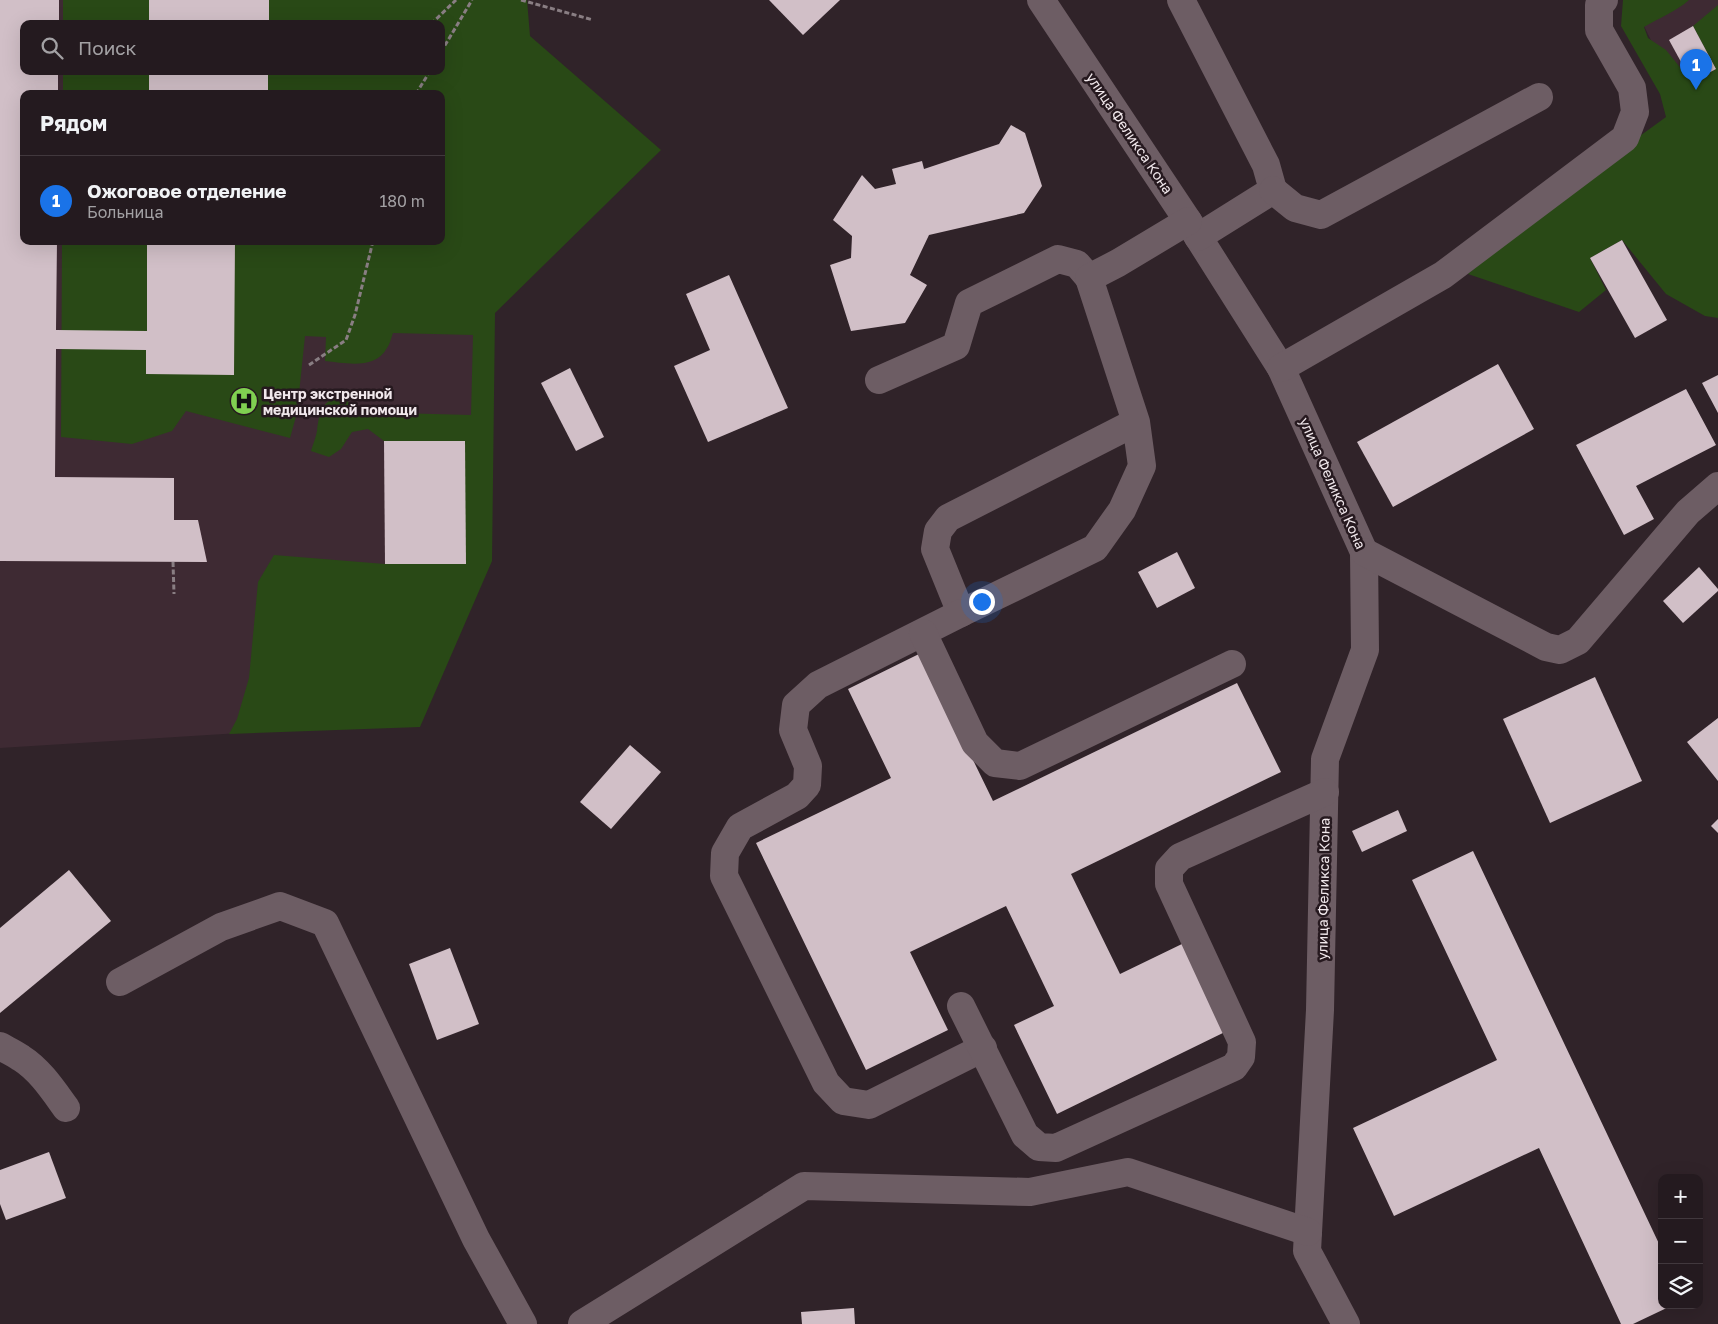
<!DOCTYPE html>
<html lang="ru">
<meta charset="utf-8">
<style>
:root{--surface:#241a1f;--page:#2c2328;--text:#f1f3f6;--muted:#a3a1a4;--line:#41383d;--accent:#1a73e8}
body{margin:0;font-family:"Golos Text",sans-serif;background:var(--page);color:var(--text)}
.controls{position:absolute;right:15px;bottom:15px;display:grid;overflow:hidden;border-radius:10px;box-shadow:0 5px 20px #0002}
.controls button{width:45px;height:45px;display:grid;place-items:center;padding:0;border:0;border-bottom:1px solid var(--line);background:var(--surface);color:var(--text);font:25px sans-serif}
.you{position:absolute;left:981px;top:601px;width:18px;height:18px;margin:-12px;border:4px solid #fff;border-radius:50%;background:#1a73e8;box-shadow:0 0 0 8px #1a73e833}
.badge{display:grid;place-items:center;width:32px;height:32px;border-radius:50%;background:var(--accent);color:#fff;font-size:16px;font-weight:700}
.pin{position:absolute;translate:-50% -41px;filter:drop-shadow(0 1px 2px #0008)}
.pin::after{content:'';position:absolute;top:26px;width:18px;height:15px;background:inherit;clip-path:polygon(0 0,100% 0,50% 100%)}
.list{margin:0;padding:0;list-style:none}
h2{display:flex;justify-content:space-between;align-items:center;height:65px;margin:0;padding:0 20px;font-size:21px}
h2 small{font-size:16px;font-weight:400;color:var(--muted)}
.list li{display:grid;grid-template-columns:32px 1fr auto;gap:15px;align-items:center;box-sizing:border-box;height:90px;padding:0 20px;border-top:1px solid var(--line)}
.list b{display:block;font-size:19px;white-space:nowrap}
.list p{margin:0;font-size:16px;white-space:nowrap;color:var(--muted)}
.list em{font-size:16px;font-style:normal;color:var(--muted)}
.icon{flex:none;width:28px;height:28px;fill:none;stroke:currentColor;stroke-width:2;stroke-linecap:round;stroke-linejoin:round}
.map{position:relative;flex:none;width:1718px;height:1324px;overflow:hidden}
.search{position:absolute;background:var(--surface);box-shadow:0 5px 20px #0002;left:20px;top:20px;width:425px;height:55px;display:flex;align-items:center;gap:12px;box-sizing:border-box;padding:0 18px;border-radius:10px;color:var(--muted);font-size:19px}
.panel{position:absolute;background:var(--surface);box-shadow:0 5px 20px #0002;left:20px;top:90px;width:425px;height:155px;border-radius:10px}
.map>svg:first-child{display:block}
</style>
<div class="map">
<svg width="1718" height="1324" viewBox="0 0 1718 1324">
<rect width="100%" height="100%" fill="#302329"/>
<g fill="#3e2a33" fill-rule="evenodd">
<path d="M0,0H479L484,560L414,722L0,748ZM24,24H441V71H24ZM24,94H441V241H24Z"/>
<path d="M1634,0H1718V179L1632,1Z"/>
</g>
<g fill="#294916">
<path d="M63,0H527L530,36L661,150L495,313L492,561L420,727L229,734L237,719L249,678L258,582L274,555L385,564H465V441H384L368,429L352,432L341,449L329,457L311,451C313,444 316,437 317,431C319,414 321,401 340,396L350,403L357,412L471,415L473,335L393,333C391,338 390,344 387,348C375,370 346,363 325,361L326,337L305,336L297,413L290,438L186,411L172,431L132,444L61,437L62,241H441V94H63V71H441V24H63Z"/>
<path d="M1623,0H1689C1677,11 1659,18 1644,27L1648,38L1666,50L1692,82L1716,69L1693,26L1718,5V318L1705,316L1666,294L1622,240L1590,258L1606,290L1579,312L1468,274L1593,170L1666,117L1660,94L1621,26Z"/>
</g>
<g fill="#d1bfc7">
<path d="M0,0H59V24H24V71H58V94H24V241H57L56,330L147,331V241H235L234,375L146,374V350L56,349L55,477L174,478V520H198L207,562L0,561Z"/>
<rect x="149" y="0" width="120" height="24"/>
<path d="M769,0H840L803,35Z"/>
<path d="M1693,26L1716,69L1692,82L1669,40Z"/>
<rect x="149" y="71" width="119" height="23"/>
<path d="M1011,125L1025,133L1042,186L1024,213L929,235L910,275L927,285L905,323L851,331L830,265L851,258L852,236L833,220L862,175L875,189L896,184L892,169L922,161L924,169L999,144Z"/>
<path d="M1622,240L1667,320L1635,338L1590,258Z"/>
<path d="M729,275L788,408L708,442L674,366L710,350L686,294Z"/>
<path d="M1498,364L1534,429L1393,507L1357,442Z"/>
<path d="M570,368L604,437L576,451L541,383Z"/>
<path d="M1718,375V413L1702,383Z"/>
<path d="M1686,389L1716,445L1636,486L1654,519L1624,535L1576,445Z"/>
<path d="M384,441H465L466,564H385Z"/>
<path d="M1177,552L1195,588L1157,608L1138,572Z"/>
<path d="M1699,567L1718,589V591L1683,623L1663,601Z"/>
<path d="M921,653L993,801L1237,683L1281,772L1071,874L1120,974L1184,943L1227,1031L1057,1114L1014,1025L1054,1006L1006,906L910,952L948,1030L866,1070L756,843L891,778L848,689Z"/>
<path d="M1595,677L1642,781L1550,823L1503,719Z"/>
<path d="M1718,718V781L1687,742Z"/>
<path d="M630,745L661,772L611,829L580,802Z"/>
<path d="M1398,810L1407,831L1362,852L1352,831Z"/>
<path d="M1718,819V833L1711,826Z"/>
<path d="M1473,851L1662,1250V1305H1673L1633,1324H1621L1539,1148L1394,1216L1353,1128L1497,1060L1412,880Z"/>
<path d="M69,870L111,921L0,1013V928Z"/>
<path d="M450,948L479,1024L437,1040L409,964Z"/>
<path d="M49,1152L66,1198L6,1220L0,1204V1170Z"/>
<path d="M854,1308L855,1324H802L801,1312Z"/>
</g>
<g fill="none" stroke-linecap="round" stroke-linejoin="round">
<g stroke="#897e83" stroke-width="3" stroke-dasharray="5 2.5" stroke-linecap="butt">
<path d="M521,0L593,20"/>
<path d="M431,24L456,0"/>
<path d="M441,52L472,0"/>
<path d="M416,94L430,71"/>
<path d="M309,365L346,340L355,315L373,241"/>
<path d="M173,562L174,594"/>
</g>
<g stroke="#6d5d64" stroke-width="28">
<path d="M1041,0L1188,221L1281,368L1364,552L1365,650L1325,759L1320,1010L1307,1251L1346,1324"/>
<path d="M1181,0L1266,165L1273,190L1198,237"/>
<path d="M1273,190L1295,208L1321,215L1539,97"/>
<path d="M1281,368L1443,275L1625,138L1635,112L1632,88L1599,30V5L1604,0"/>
<path d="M879,380L956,346L969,303L1058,259L1077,264L1089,278"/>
<path d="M1136,422L948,518L938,531L935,549L961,613L1095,548L1122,510L1142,466L1136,422L1089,278L1118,263L1188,221"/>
<path d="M1364,552L1546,647L1560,650L1578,641L1688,512L1718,486"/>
<path d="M961,613L818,685L796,705L793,730L808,766L807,785L797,796L740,827L725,853L724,876L826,1083L843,1101L869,1105L983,1048"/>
<path d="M923,633L975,743L995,763L1020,766L1232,664"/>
<path d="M120,982L221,927L280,906L325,923L476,1239L523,1324"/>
<path d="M961,1006L1025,1135L1039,1147L1056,1148L1234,1067L1241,1057L1242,1042L1169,884V869L1180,857L1325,792"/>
<path d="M0,1046C7,1050 14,1053 21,1058C40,1070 53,1090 66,1108"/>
<path d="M582,1324L804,1186L1030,1192L1128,1172L1308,1232"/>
</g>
</g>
<defs>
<g id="hospital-disc" transform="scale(1.4375)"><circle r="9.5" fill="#80d051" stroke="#26191f"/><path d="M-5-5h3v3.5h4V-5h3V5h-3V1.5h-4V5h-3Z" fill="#111"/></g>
</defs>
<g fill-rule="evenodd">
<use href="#hospital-disc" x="244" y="401"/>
</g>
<g text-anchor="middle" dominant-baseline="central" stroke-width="5" stroke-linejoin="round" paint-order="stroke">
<g font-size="14" fill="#f1e8ec" stroke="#26191f">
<text transform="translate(1130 133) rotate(56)">улица Феликса Кона</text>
<text transform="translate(1333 483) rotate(66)">улица Феликса Кона</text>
<text transform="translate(1323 889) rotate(-89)">улица Феликса Кона</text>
</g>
<g font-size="14" font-weight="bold" fill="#f1e8ec" stroke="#26191f" text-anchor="start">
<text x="263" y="393">Центр экстренной<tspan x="263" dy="16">медицинской помощи</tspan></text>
</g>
</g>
</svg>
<div class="controls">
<button>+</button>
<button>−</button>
<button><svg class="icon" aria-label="layers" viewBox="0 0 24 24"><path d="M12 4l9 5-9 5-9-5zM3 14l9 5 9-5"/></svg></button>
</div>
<div class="you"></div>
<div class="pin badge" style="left:1696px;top:90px">1</div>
<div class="search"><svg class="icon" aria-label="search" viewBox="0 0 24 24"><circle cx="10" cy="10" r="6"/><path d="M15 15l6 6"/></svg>Поиск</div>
<section class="panel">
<h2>Рядом<small></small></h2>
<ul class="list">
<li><span class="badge">1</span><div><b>Ожоговое отделение</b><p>Больница</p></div><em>180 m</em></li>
</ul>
</section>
</div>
